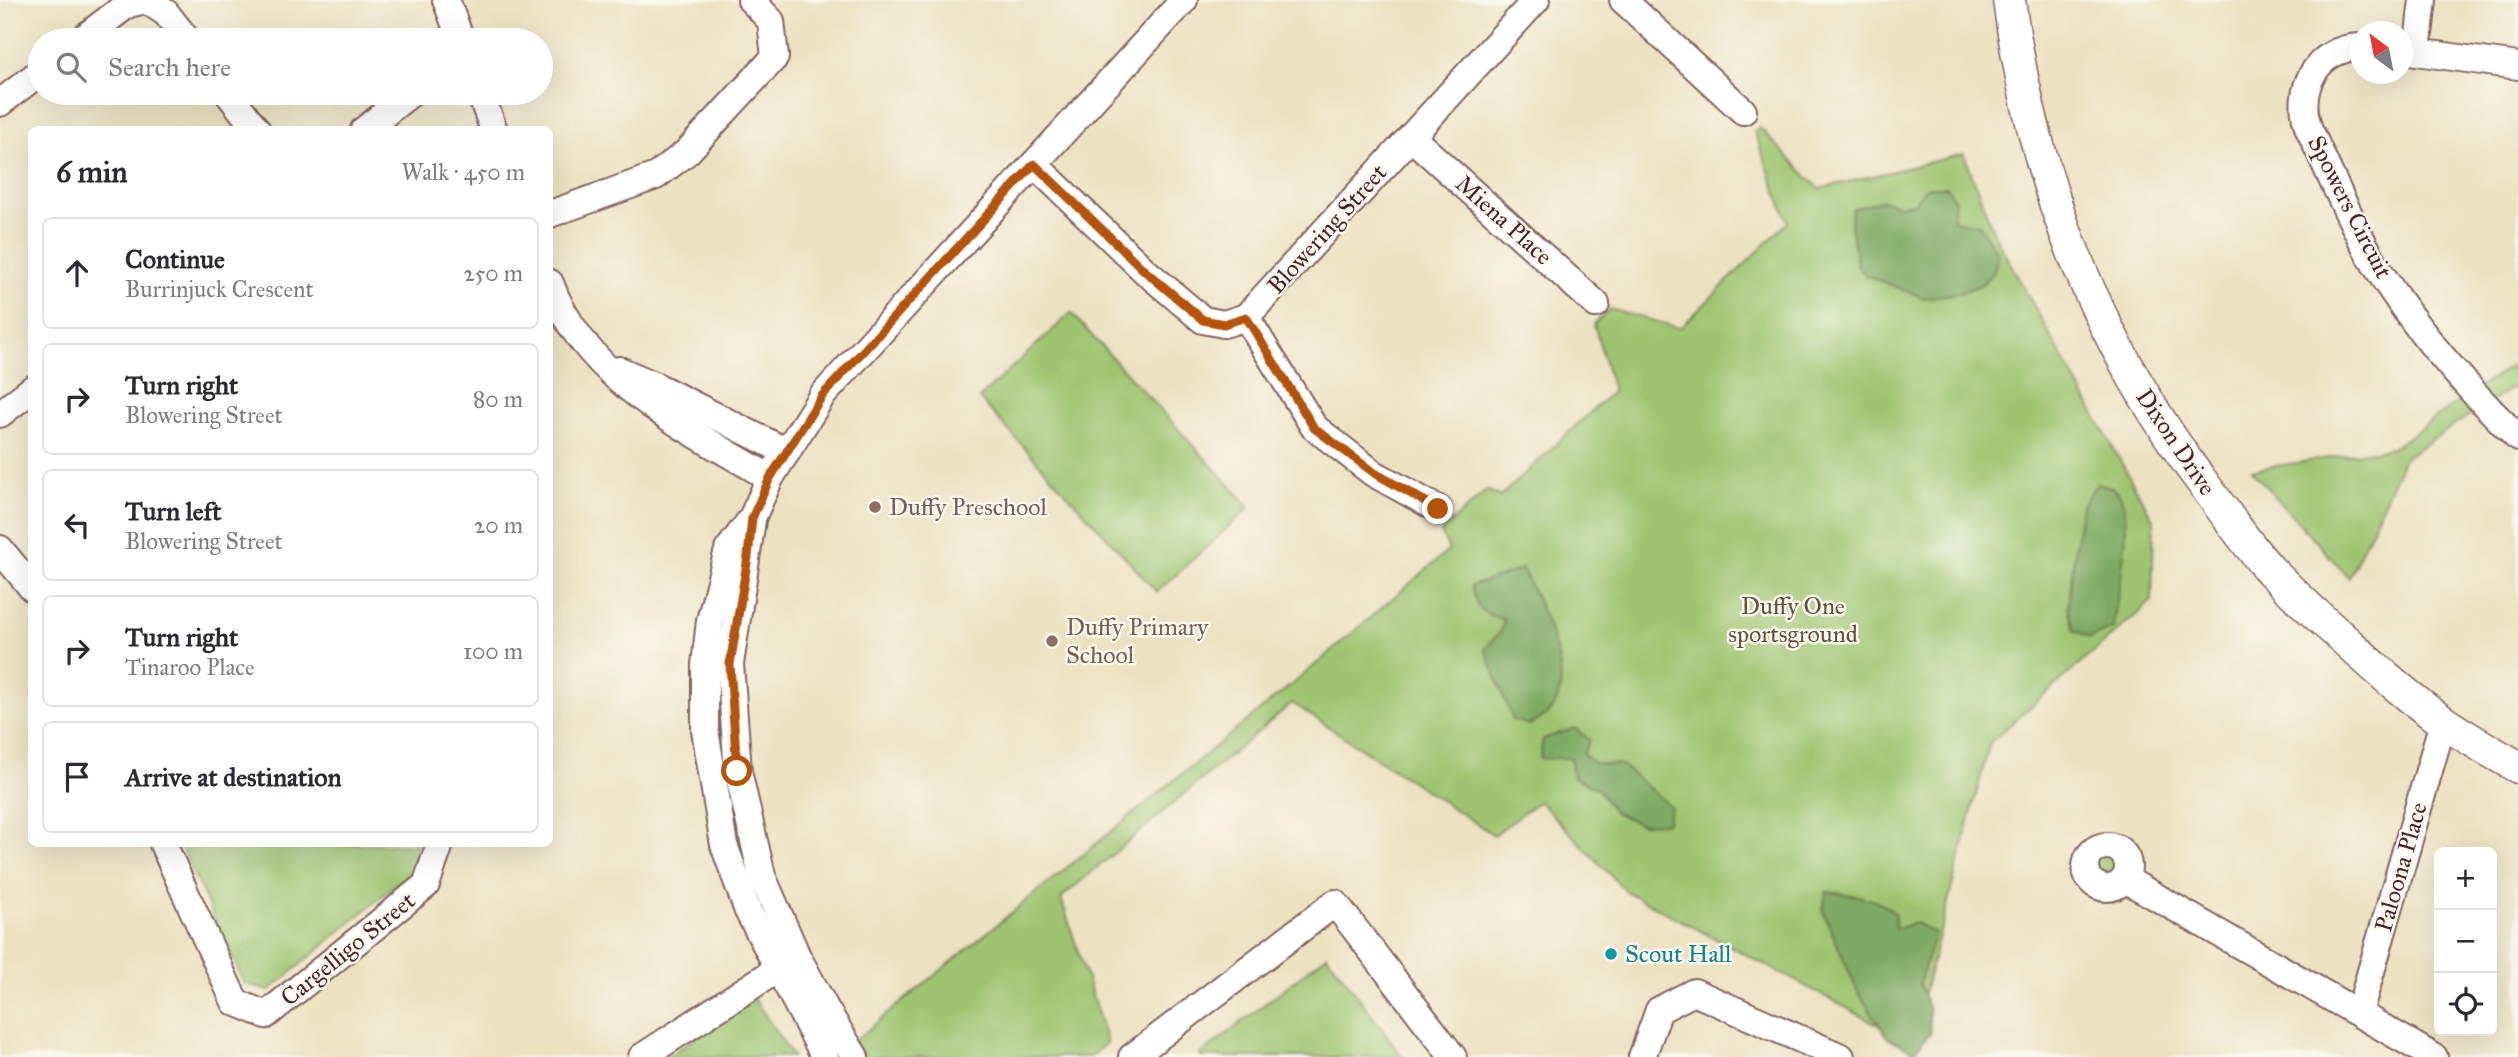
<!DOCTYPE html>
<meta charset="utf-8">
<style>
:root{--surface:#fff;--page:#f7f7f7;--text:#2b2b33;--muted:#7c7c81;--line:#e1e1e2}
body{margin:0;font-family:"IM FELL Great Primer",serif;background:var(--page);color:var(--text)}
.controls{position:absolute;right:21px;bottom:21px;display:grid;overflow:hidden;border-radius:10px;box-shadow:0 7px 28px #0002}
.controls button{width:63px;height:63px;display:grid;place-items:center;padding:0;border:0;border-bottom:2px solid var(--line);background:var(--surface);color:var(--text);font:35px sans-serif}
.compass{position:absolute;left:2350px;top:21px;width:63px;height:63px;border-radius:50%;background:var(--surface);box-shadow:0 7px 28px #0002;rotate:328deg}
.stop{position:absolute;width:21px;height:21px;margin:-16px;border:5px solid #b45309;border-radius:50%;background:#fff}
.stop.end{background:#b45309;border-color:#fff;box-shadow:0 2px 7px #0008}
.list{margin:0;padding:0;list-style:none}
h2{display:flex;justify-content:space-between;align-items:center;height:91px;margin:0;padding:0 28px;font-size:30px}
h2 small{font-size:23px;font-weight:400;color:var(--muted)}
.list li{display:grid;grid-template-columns:46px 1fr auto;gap:21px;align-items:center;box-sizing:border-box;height:112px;margin:0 14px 14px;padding:0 14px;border:2px solid var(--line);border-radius:10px}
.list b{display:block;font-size:26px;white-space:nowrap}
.list p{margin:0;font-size:23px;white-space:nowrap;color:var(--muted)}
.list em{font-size:23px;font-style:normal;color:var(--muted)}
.icon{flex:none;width:38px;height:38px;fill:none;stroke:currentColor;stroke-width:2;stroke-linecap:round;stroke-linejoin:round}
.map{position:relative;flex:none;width:2518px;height:1057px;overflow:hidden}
.search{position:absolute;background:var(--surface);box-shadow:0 7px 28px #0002;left:28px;top:28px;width:525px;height:77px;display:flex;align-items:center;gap:18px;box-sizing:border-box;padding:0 24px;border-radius:38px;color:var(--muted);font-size:26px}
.panel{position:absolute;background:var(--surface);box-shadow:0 7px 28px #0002;left:28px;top:126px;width:525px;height:721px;border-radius:10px}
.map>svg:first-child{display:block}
</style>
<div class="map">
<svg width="2518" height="1057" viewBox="0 0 2518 1057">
<rect width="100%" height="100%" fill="#fbf7ec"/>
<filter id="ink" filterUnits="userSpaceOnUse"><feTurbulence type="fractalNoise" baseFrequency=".0143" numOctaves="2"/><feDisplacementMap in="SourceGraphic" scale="14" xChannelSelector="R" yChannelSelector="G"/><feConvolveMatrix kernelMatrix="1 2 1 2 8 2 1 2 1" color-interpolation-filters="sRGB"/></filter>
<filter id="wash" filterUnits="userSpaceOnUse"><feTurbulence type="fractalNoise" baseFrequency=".00686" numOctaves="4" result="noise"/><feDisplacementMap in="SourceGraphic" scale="28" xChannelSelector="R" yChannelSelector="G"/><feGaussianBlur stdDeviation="1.57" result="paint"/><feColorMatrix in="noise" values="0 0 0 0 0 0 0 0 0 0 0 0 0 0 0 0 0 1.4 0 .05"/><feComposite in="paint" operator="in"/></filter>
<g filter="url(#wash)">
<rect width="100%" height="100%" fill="#ece2c1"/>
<g fill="#9cc46f" stroke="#73724d" stroke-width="2">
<path d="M1760,128L1819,189L1964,154L1996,238L2154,521L2152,601L1990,742L1911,1042L1627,892L1539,801L1494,835L1292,703L1061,898L1107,1042L1091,1057H867L853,1042L1307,672L1449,550L1441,532L1487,490L1500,497L1613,391L1594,324L1610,309L1680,328L1788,222L1754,131Z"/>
<path d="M1071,313L1250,507L1157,592L979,398Z"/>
<path d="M2518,361V384L2404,458L2349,578L2251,470L2392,448Z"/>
<path d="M180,844H417L414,869L269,991L244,983Z"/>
<circle cx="2106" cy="867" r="19"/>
<path d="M1327,955L1403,1057H1201L1200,1055Z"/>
<path d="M754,999L793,1057H667Z"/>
</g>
<g fill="#7daa62" stroke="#646446" stroke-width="2">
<path d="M1926,187H1947L1955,201L1953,220L1979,225L1998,254L1994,272L1981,285L1959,293L1924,298L1865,275L1857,265L1851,222L1852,209L1882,200L1897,205L1914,203Z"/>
<path d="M2097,483C2106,485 2115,487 2120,496C2135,523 2116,596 2113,628L2090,638L2074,630L2068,607L2077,534L2082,505Z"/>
<path d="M1522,569C1537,600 1575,670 1555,704C1550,714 1540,720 1530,725L1513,720L1485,649L1501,631L1504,620C1480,612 1477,611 1471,586Z"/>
<path d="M1575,728L1590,740L1583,754L1594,763L1622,765L1671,807L1667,823L1640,824L1614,812L1597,788L1573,777L1571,758H1540L1543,739Z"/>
<path d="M1826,892C1854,895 1873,895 1896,914L1895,929L1915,923L1935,933L1919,984L1928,1006L1930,1033L1914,1052L1887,1037L1857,990L1823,911Z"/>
</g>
</g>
<g filter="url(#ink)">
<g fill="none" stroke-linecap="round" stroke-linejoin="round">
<g stroke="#836360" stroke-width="30">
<g id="minor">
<path d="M146,0L166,13L187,40"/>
<path d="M446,0L461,40"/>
<path d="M1623,0L1743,111"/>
<path d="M81,40L128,4L146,0"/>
<path d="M2360,47C2317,48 2294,90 2309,129C2330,174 2350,221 2375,264C2412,326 2467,388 2518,438"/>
<path d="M2402,50L2518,66"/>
<path d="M2417,51L2423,0"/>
<path d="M228,93L257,130"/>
<path d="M480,93L494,130"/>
<path d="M0,103L40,72"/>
<path d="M364,130L411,93"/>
<path d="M1411,137L1596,304"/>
<path d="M1034,164L1145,271L1203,320L1224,324L1246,317L1536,0"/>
<path d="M550,214L656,176L687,152L775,57L771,21L751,0"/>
<path d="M550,283C585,380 686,428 770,478"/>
<path d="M1246,317L1314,427L1373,473L1438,509"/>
<path d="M619,370L654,385L787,452"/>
<path d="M0,414L32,389"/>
<path d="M752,520L730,664L738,771L762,876L797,956L825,1008L855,1057"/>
<path d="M0,549L32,588"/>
<path d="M163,844L235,1002L266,1015L426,885L440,844"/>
<circle cx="2107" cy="867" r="21"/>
<path d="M2125,879L2434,1057"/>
<path d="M2359,1013L2443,722"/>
<path d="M642,1057L790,961"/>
<path d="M825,1057L748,911L724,845L705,730V665L710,621L728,550L752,518L770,478L822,396L1184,0"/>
<path d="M1132,1057L1335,903L1453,1057"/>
<path d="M1642,1057L1659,1010L1694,992L1841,1057"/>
</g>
</g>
<g stroke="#836360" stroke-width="35">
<path id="major" d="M2009,0C2034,187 2097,344 2211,494C2230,519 2248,546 2270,570C2294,595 2321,619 2347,642C2378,670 2411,700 2445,723C2469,739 2493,753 2518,767"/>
</g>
<use href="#minor" stroke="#fff" stroke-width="26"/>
<use href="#major" stroke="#fff" stroke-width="32"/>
</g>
</g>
<g fill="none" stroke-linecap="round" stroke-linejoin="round" filter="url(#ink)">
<path stroke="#b45309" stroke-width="9" d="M737,771L730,664L748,557L752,518L770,478L822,396L1034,164L1145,271L1203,320L1224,324L1246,317L1314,428L1373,472L1438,509"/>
</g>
<g fill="#8d6e63" stroke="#fbf7ec" stroke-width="2.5">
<circle cx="875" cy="507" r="7"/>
<circle cx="1052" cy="641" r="7"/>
</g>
<circle fill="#0f9aa8" stroke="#fbf7ec" stroke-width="2.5" cx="1611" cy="954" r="7"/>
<g text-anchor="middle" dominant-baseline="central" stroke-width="5" stroke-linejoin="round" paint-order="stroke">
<g font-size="24" fill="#4a1f2b" stroke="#fbf7ec">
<text transform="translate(2350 207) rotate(63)">Spowers Circuit</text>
<text transform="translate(1504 220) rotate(42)">Miena Place</text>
<text transform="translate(1327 229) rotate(-48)">Blowering Street</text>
<text transform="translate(2176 442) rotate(56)">Dixon Drive</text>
<text transform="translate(2401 867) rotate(-74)">Paloona Place</text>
<text transform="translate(348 949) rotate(-39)">Cargelligo Street</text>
</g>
<g font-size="24" fill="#785e54" stroke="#fbf7ec" text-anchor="start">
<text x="889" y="507">Duffy Preschool</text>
<text x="1066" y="627">Duffy Primary<tspan x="1066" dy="28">School</tspan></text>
</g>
<g font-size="24" fill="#63513f" stroke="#fbf7ec">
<text x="1793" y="606">Duffy One<tspan x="1793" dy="28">sportsground</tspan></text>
</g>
<g font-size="24" fill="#0d838f" stroke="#fbf7ec" text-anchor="start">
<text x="1625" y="954">Scout Hall</text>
</g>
</g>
</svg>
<div class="controls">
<button>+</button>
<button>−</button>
<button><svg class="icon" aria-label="locate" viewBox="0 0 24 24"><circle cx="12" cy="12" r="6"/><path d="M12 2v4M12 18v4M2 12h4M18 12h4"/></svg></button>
</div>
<svg class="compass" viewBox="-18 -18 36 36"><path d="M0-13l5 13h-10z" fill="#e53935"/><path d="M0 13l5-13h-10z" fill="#7c7c81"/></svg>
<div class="stop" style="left:737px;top:771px"></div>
<div class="stop end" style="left:1438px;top:509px"></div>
<div class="search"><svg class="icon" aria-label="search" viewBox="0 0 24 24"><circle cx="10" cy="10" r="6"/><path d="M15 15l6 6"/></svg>Search here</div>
<section class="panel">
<h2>6 min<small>Walk · 450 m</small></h2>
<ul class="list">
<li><svg class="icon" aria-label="ahead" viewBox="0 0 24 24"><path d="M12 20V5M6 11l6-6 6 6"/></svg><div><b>Continue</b><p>Burrinjuck Crescent</p></div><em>250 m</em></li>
<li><svg class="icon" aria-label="right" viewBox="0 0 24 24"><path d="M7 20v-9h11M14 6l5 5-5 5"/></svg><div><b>Turn right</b><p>Blowering Street</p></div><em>80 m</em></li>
<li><svg class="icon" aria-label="left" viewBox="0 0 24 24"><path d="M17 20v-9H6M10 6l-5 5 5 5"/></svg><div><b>Turn left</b><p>Blowering Street</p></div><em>20 m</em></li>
<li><svg class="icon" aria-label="right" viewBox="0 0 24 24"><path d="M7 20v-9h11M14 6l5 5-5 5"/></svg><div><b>Turn right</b><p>Tinaroo Place</p></div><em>100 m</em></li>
<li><svg class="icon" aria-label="arrive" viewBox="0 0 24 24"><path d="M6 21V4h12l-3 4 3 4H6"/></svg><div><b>Arrive at destination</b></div></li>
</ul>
</section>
</div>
